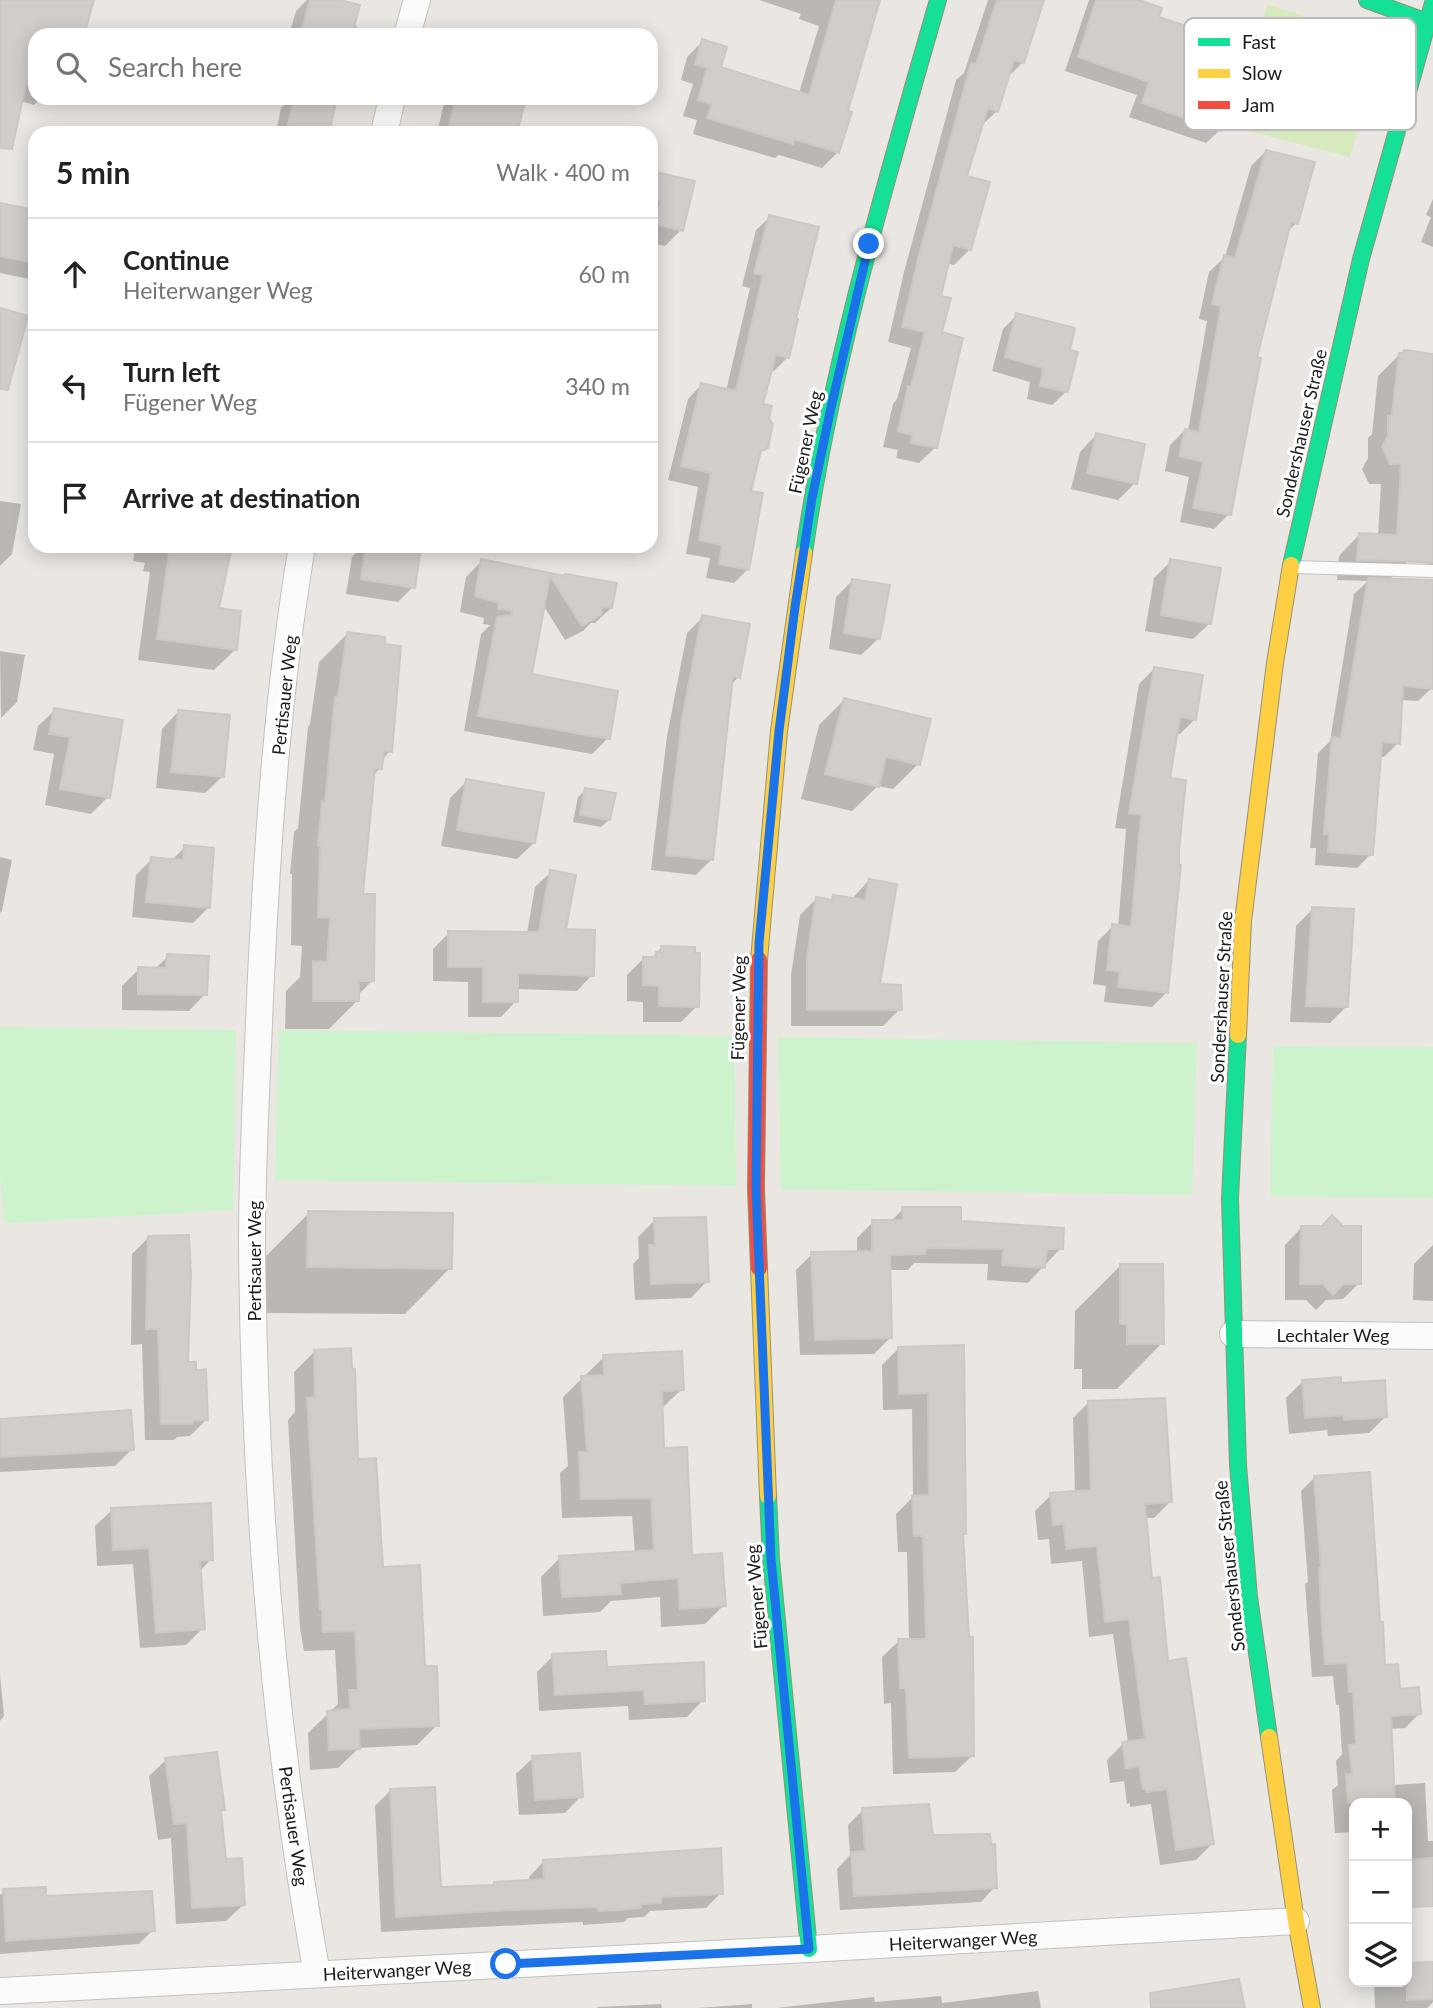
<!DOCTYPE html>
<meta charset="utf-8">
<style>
:root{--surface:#fff;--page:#f6f6f6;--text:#222;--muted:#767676;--line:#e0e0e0}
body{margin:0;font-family:Lato,sans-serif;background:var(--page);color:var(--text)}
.controls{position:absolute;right:21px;bottom:21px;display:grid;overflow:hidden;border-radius:14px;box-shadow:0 4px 18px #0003}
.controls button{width:63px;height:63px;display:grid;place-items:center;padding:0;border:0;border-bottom:2px solid var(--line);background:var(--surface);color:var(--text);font:35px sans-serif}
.stop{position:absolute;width:21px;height:21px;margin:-16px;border:5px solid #1a73e8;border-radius:50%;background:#fff}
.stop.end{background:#1a73e8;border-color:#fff;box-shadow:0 2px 7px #0008}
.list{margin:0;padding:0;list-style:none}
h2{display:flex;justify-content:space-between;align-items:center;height:91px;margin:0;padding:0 28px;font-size:30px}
h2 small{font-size:23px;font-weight:400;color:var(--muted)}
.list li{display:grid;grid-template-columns:46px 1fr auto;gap:21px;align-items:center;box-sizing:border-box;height:112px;padding:0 28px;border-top:2px solid var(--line)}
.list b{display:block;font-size:26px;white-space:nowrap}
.list p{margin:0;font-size:23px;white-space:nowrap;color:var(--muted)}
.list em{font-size:23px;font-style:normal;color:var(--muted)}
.icon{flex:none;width:38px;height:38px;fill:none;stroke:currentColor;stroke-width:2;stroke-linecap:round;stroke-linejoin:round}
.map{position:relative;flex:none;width:1433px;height:2008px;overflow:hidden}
.search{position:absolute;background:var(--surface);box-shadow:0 4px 18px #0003;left:28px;top:28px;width:630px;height:77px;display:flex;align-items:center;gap:18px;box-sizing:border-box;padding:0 24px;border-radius:21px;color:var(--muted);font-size:26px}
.panel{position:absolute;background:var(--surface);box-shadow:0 4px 18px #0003;left:28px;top:126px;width:630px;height:427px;border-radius:21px}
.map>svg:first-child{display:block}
</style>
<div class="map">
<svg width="1433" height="2008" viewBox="0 0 1433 2008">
<rect width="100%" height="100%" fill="#eae7e2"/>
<path fill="#d6eabe" d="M1268,4L1384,44L1350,157L1229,126Z"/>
<g fill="#cdf3cd">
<path d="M0,1027L236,1030L233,1210L4,1223L0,1175Z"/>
<path d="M279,1030L734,1036L736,1186L275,1180Z"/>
<path d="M778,1037L1197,1043L1192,1195L781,1189Z"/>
<path d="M1273,1046L1433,1047V1198L1270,1196Z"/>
</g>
<g fill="#0003">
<path d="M10,0H92L63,35H35V98H41L34,105L20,101L0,132V27Z"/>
<path d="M307,0H334L354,22L358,30L357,35H289L296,11Z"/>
<path d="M759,0H878L845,112L838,152L822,168L779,155L775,158L693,134L697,120L683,116L693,84L681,80L687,57L703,41L719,69L799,93L819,26L799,19L801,14Z"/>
<path d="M988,0H1042L1023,62L1007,78L997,111L981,126L965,177L970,249L954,265L947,263L939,297L940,333L935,448L919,463L896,458L898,450L883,447L893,404L897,399L911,348L888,342L904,272L956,80L964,73Z"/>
<path d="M1089,0H1135L1157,18L1219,103L1220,130L1206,143L1129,117L1137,95L1065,71Z"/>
<path d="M291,98H316L326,133H276L281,108Z"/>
<path d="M440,98H525L516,133H437L445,99Z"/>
<path d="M1266,151L1296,223L1286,233L1255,358L1229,514L1214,529L1180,522L1189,477L1165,471L1170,445L1185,430L1188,431L1207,321L1199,319L1209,272L1225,257L1251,166Z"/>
<path d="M651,173L681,230L665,246L651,243Z"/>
<path d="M1433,199V247L1421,242L1431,217L1426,215Z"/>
<path d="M0,205L35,212V273L29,279L0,273Z"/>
<path d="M770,217L794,320L788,357L774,371L770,370L761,405L766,447L758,455L749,492L748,569L734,583L706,578L710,558L686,554L698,487L668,480L688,399L701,385L726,391L750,288L742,286L756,230Z"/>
<path d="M1017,315L1068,351L1067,391L1052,405L1027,399L1030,382L992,371L1003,329Z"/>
<path d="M1399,355L1433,356V564L1407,562L1389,580L1433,595V687L1418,701L1401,700L1398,743L1384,757H1379L1371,854L1357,868L1315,865L1316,848H1310L1318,753L1330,741L1354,594L1368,581L1337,580L1339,556L1359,535L1378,536L1381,484H1369L1362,469L1368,458V438L1372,434L1378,376Z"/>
<path d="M1096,435L1135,483L1118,500L1071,489L1080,452Z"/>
<path d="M0,501L21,504L12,554L0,566Z"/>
<path d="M136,546H230L217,610L235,650L214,670L138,660L150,572L143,571L145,563L133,561Z"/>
<path d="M363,546H419L413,587L398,602L346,594L352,557Z"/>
<path d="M482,561L564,577L611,608L595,623H591L583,631L565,640L543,605L530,676L608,738L592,754L464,731L481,634L490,625L483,624L484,618L460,612L466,577Z"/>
<path d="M1171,561L1210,623L1193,639L1145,631L1154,578Z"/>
<path d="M852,581L878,639L861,655L829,649L836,597Z"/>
<path d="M703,617L738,677L731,685L712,859L696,875L651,870L667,736L687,633Z"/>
<path d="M348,633L390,751L381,761L380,768L373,776L361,896L372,981L357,996V1001L329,1029H285L286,991L300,977L302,946L291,945L292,874H290L294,832L298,828L308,727L310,724L319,662Z"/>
<path d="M0,651L25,655L17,702L1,718Z"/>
<path d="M1154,669L1195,719L1180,734H1176L1168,780L1167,992L1152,1007L1104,1002L1106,986L1093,984L1098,941L1113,926L1118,927L1126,829L1115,828L1139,684Z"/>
<path d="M844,700L918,764L893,789L878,786L852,811L801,799L819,725Z"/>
<path d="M55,710L108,797L91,814L45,805L54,754L33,750L38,726Z"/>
<path d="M178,712L222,777L205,793L156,788L162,729Z"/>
<path d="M467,781L534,843L517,859L441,846L450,798Z"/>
<path d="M586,790L609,820L601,827L573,822L578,797Z"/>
<path d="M185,847L209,907L193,923L132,917L136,875L152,859L171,861Z"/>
<path d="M0,857L12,860L2,911L0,913Z"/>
<path d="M551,872L564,931L592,975L577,991L516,989V1001L501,1017H468V982L433,981V949L449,933H527L535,887Z"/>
<path d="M869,880L878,986L900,1009L883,1026H791V975L800,915L816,899L829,901L834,896L852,899Z"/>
<path d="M1313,909L1346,1007L1330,1023L1290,1022L1296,926Z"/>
<path d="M661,948L697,1006L681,1022H643V1002L627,1001V975L644,958L651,959Z"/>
<path d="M168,956L205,994L189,1011L122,1010V986L139,969L154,970Z"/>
<path d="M903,1209L1061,1248L1028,1283L987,1280L988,1264L914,1263L908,1270H889L890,1338L874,1354L800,1355L796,1270L812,1254L857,1253V1238L873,1222H890Z"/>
<path d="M309,1213L450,1268L405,1314L262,1313L263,1259Z"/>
<path d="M655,1220L707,1281L691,1298L635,1300L633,1264L639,1258L638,1237Z"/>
<path d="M1301,1228L1359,1283L1343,1299L1326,1300L1316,1310L1306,1300H1285V1245Z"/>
<path d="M149,1237L186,1364L206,1420L190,1436L177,1437L174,1440H145L142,1344L131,1345L132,1254Z"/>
<path d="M1433,1245V1301L1413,1300L1414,1264Z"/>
<path d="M1121,1265L1162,1343L1117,1389H1082V1369H1074L1075,1311Z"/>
<path d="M962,1347L964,1534L962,1536L972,1756L955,1772L893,1774L891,1703L884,1704L882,1657L899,1641H909L907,1552H898L896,1514L913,1497L912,1409L883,1410L882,1365L899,1348Z"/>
<path d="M314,1352L356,1461L381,1569L423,1668L437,1725L417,1745L359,1748L338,1768L310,1770L308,1733L338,1704L335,1650L304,1651L300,1628L288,1420L295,1412L294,1372Z"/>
<path d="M604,1357L682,1389L661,1409L663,1450L690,1557L724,1605L705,1624L661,1627L660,1597L611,1601L600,1612L543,1616L541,1577L560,1558L635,1553L632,1516L562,1518L560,1473L568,1466L563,1397Z"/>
<path d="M1303,1381L1339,1385L1386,1416L1369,1433L1328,1436L1327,1430L1289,1434L1286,1398Z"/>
<path d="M1089,1402L1170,1502L1154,1518H1145L1151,1580L1167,1663L1212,1844L1196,1860L1160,1865L1151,1804L1130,1807V1803L1127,1804L1124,1781L1110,1783L1107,1760L1123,1744L1128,1743L1113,1634L1089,1637L1082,1561L1051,1564L1049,1539L1038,1540L1035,1511L1051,1495L1075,1493L1073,1418Z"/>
<path d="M0,1421L132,1449L115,1466L0,1472Z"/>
<path d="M1315,1477L1378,1624L1384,1667L1399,1690L1419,1714L1405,1728L1390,1729L1393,1785L1425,1783L1428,1841H1433V1881L1407,1913V1803H1354V1832L1335,1833L1332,1790L1338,1785L1336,1761L1342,1754L1339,1705H1336L1333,1676L1312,1677L1305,1584L1308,1582L1301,1491Z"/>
<path d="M112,1510L211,1559L199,1572L203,1628L186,1645L140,1648L133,1564L97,1566L95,1526Z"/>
<path d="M553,1656L605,1669L703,1700L687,1717L629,1720L628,1706L539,1711L537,1672Z"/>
<path d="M0,1674L4,1716L0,1721Z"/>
<path d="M533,1758L581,1796L565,1813L519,1815L516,1774Z"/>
<path d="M166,1760L223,1809L219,1813L225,1861L243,1905L226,1921L176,1924L171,1838L158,1840L149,1776Z"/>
<path d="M390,1791L440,1889L491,1887L494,1883L529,1881V1877L544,1861L721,1893L706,1908L650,1911L644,1917L628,1918L624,1922L583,1925V1922L381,1932L375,1806Z"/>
<path d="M863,1810L931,1836L995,1887L981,1902L840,1910L837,1869L850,1855L848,1825Z"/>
<path d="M4,1891L45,1898L153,1930L139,1944L0,1954V1895Z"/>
<path d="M1433,1964V2002L1427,2008H1375L1374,1982H1407V1965Z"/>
<path d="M1038,1991L1041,2008H776L874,1997L875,2002L941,1996L942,2003Z"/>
<path d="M661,2004L662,2008H597L598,2007Z"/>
<path d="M752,2004V2008H698Z"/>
</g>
<g fill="#d1cdc9" stroke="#cdc8c3" stroke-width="2">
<path d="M0,0H94L84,35H35V86L26,84L12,149L0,148Z"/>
<path d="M310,0H340L360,5L352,35H300Z"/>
<path d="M836,0H880L848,111L852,112L839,153L794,139L793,144L707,118L712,104L698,100L707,68L695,64L702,39L727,47L721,67L809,95Z"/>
<path d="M997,0H1044L1024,63L1014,60L998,112L988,108L967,176L990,182L971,250L953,245L941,296L951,298L942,332L963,338L937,448L911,443L912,435L898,431L908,386L911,387L925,332L902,327L919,255L971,63L976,64Z"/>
<path d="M1096,0H1139L1162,8L1159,17L1235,42L1231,52L1239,55L1222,102L1230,105L1221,131L1142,103L1149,82L1078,57Z"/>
<path d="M294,98H337L329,133H286Z"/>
<path d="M456,98H526L517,133H464L448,129Z"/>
<path d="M1266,150L1315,162L1298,224L1291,222L1257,357L1261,358L1231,515L1193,508L1203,462L1179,456L1185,429L1199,432L1221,306L1212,304L1224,255L1235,258Z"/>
<path d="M651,171L695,181L683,231L655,224L661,201L651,198Z"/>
<path d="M0,203L35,210V263L0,256Z"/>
<path d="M769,215L819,227L796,319H798L789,358L776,355L763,404L772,406L769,418L773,424L768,448L761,451L751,491L763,493L749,570L719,564L722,545L699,540L711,473L681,466L701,383L736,391L763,275L754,273Z"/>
<path d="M0,308L28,316L8,390L0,389Z"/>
<path d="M1016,313L1075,328L1070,350L1078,352L1068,392L1040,386L1043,368L1005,357Z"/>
<path d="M1404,350L1433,354V562L1357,560L1359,533L1397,535L1401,464H1390L1382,447L1388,436V416L1392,415L1399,353H1403Z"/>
<path d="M1096,433L1145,444L1137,484L1087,473Z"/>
<path d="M170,546H232L219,608L241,611L237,650L157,639Z"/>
<path d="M366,546L421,547L415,588L361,579Z"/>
<path d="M481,559L565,576V574L617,583L612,608L602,607L601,615L582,626L550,576L532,674L618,691L610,739L478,716L497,617L512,615V611L498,609L499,603L475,596Z"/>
<path d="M1170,559L1221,568L1211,624L1161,615Z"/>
<path d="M1368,578L1433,580V689L1403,686L1400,744L1382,742L1373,855L1328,852L1329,834H1324L1332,737L1341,738Z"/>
<path d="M852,579L890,585L880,639L844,633Z"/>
<path d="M702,615L750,624L740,678L733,676L713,860L666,855L682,719Z"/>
<path d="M347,632L385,637V644L401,646L392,752L384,751L382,769L375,768L363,894H375L374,981H359V1001H313V961L327,962L330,918L318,917L320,846H318L322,801L325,802L335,697H338Z"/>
<path d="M1154,667L1203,675L1196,720L1180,717L1170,778L1186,780L1179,851V865H1181L1168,993L1118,987L1120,972L1107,970L1112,924L1131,927L1141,815L1129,813Z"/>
<path d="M844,698L931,719L920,765L886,757L879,787L825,774Z"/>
<path d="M54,708L123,720L110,798L60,789L70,737L49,734Z"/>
<path d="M178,710L230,715L224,777L171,772Z"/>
<path d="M466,779L544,793L535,843L457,830Z"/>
<path d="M585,788L616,793L610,820L580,815Z"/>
<path d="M184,845L214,848L210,908L146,902L151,857L183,860Z"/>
<path d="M550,870L576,875L566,929L595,930L594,976L518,973V1002H483V967H448V931L539,932Z"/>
<path d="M869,879L897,884L880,984L901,985L902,1010H807V957L816,897L832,900L833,895L865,900Z"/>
<path d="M1312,907L1354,909L1348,1007L1306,1006Z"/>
<path d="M661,946L695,947V953H700L699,1007L659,1006V986L643,985V957H656V952H661Z"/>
<path d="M167,954L209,956L207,995L138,994V967L166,968Z"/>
<path d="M902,1207H961V1221L1064,1228L1063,1249H1047L1045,1268L1002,1265L1003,1249L926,1248L925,1254L890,1255L892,1338L815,1340L811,1252L872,1251V1220H903Z"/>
<path d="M308,1211L453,1213L452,1269L307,1267Z"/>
<path d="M1332,1215L1343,1226H1361V1284H1344L1333,1295L1323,1284H1300L1301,1226H1322Z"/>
<path d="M706,1217L709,1282L651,1284L649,1245H655L654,1218Z"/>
<path d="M189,1235L191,1274L188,1362H196V1370L206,1369L208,1420L192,1421V1424H161L158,1329H146L148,1236Z"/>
<path d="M1120,1264H1163L1164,1344H1127V1324H1120Z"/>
<path d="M964,1345L966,1534H963L969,1637H973L974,1756L909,1758L906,1688H900L898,1639H926L923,1536H914L912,1496L929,1495L928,1393L899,1394L898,1347Z"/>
<path d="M351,1348L352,1369H355L358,1459L376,1458L383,1567L420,1565L425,1666H437L439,1726L359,1729L360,1749L329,1750L327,1711L350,1709L349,1690H358L355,1631L323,1632L322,1609H320L307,1398L315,1397L314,1350Z"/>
<path d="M682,1351L684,1390L662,1391L664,1448L687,1447L692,1555L722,1553L726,1606L680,1609L678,1578L620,1583L621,1594L562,1597L559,1556L654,1550L651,1498L581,1499L579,1452H587L581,1376L604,1375L603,1355Z"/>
<path d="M1341,1377V1383L1385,1380L1387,1417L1344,1420L1343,1415L1305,1418L1302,1380Z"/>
<path d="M1165,1398L1172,1502L1145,1504L1152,1578L1160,1577L1168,1661L1186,1658L1214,1844L1176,1850L1167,1789L1146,1792L1145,1788L1143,1789L1139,1766L1126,1768L1122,1742L1145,1739L1129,1619L1105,1622L1097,1546L1066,1549L1064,1524L1053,1525L1050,1493L1091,1490L1088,1401Z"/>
<path d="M131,1410L134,1450L0,1457V1419Z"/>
<path d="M1370,1472L1380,1622H1383L1385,1665L1398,1664L1400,1689L1419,1687L1421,1714L1391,1716L1395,1803H1348L1346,1774H1352L1349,1745L1356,1744L1353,1692H1349L1347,1663L1325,1664L1322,1625L1319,1568H1321L1314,1476Z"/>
<path d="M211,1503L213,1560L200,1561L205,1629L156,1633L149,1548L113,1550L111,1508Z"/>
<path d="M606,1651L607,1667L704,1662L705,1701L645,1704L644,1690L555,1695L552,1654Z"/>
<path d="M217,1752L225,1810H221L226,1859L242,1858L245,1905L192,1908L187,1823L174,1824L165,1758Z"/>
<path d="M580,1753L583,1797L535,1800L532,1756Z"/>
<path d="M435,1787L441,1887L494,1885V1882L544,1879L543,1860L721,1848L723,1894L661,1897V1903L641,1904V1908L618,1910L598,1911L597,1907L512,1910L396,1917L390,1789Z"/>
<path d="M929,1804L933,1835L990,1834L991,1844H995L997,1888L854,1896L851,1852L865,1851L862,1808Z"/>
<path d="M1433,1858V1906L1407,1907V1860Z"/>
<path d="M46,1887V1896L152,1891L155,1931L6,1941L3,1889Z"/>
<path d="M1433,1962V1999L1407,2000V1963Z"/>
<path d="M1239,1979L1245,2008H1151L1150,1993Z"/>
</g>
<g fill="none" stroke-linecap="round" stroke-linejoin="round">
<g stroke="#c2c1bf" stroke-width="14">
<path id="lane" d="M1294,567L1433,571"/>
</g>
<g stroke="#c2c1bf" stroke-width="28">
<g id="street">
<path d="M407,35L417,0"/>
<path d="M384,133L392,98"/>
<path d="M302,546C277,695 267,847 260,998C257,1079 252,1161 252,1243C254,1487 273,1733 317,1974"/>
<path d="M1233,1334L1433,1336"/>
<path d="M0,1991L809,1949L1296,1921"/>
</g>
</g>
<g stroke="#92937a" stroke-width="18">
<g id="fast">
<path d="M1367,0L1433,24"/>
<path d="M804,553C831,365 886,182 938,0"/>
<path d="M1291,565L1361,259L1433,3"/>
<path d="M1238,1035L1230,1198L1238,1465L1249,1597L1269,1737"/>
<path d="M768,1496L771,1559L809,1949"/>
</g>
</g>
<g stroke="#92937a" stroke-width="18">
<g id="slow">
<path d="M759,960L779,731L804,553"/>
<path d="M1238,1035L1243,921L1275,663L1291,565"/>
<path d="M759,1268L768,1496"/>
<path d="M1269,1737L1296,1921L1312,2008"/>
</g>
</g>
<g stroke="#92937a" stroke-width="18">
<path id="jam" d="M759,960L756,1188L759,1268"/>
</g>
<use href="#lane" stroke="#fcfbfb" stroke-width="12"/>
<use href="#street" stroke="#fcfbfb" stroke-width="26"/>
<use href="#fast" stroke="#16e098" stroke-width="16"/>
<use href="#slow" stroke="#ffcf43" stroke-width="16"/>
<use href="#jam" stroke="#f24e42" stroke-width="16"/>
</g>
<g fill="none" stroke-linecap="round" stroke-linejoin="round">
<path stroke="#1a73e8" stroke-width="9" d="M506,1964L809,1949L771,1559L756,1188L759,943L779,731L795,607L812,498L830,412L869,244"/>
</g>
<g text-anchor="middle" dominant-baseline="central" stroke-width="6" stroke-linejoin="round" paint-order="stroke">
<g font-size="18" fill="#1b1b1b" stroke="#fff">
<text transform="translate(1301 433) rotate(-77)">Sondershauser Straße</text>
<text transform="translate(805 442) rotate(-78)">Fügener Weg</text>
<text transform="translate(284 695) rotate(-84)">Pertisauer Weg</text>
<text transform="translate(1221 997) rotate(-87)">Sondershauser Straße</text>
<text transform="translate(738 1008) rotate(-89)">Fügener Weg</text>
<text transform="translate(254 1261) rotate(-90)">Pertisauer Weg</text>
<text x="1333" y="1335">Lechtaler Weg</text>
<text transform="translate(1229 1566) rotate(-96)">Sondershauser Straße</text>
<text transform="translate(756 1597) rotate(-95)">Fügener Weg</text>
<text transform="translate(294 1826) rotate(82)">Pertisauer Weg</text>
<text transform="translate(963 1940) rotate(-3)">Heiterwanger Weg</text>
<text transform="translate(397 1970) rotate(-3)">Heiterwanger Weg</text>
</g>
</g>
<rect x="1184" y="18" width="232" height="112" rx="10" fill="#fff" stroke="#bbb" stroke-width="2"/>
<rect x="1198" y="38" width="32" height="8" fill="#16e098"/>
<rect x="1198" y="69" width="32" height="9" fill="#ffcf43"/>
<rect x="1198" y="101" width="32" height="8" fill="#f24e42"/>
<g font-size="19" fill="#1b1b1b">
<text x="1242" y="49">Fast</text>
<text x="1242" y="80">Slow</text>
<text x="1242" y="112">Jam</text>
</g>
</svg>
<div class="controls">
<button>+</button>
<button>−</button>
<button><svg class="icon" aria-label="layers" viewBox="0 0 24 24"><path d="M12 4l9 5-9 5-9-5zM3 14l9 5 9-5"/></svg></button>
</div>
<div class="stop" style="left:506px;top:1964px"></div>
<div class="stop end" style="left:869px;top:244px"></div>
<div class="search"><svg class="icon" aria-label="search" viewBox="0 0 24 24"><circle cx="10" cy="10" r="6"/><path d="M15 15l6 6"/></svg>Search here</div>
<section class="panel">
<h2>5 min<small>Walk · 400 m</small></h2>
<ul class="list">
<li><svg class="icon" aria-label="ahead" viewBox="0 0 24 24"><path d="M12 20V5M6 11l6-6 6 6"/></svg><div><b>Continue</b><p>Heiterwanger Weg</p></div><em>60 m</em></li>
<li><svg class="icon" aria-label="left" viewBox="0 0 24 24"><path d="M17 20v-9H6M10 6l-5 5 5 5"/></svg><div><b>Turn left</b><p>Fügener Weg</p></div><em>340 m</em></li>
<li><svg class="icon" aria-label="arrive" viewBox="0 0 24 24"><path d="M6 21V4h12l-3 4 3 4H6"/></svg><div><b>Arrive at destination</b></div></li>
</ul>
</section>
</div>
